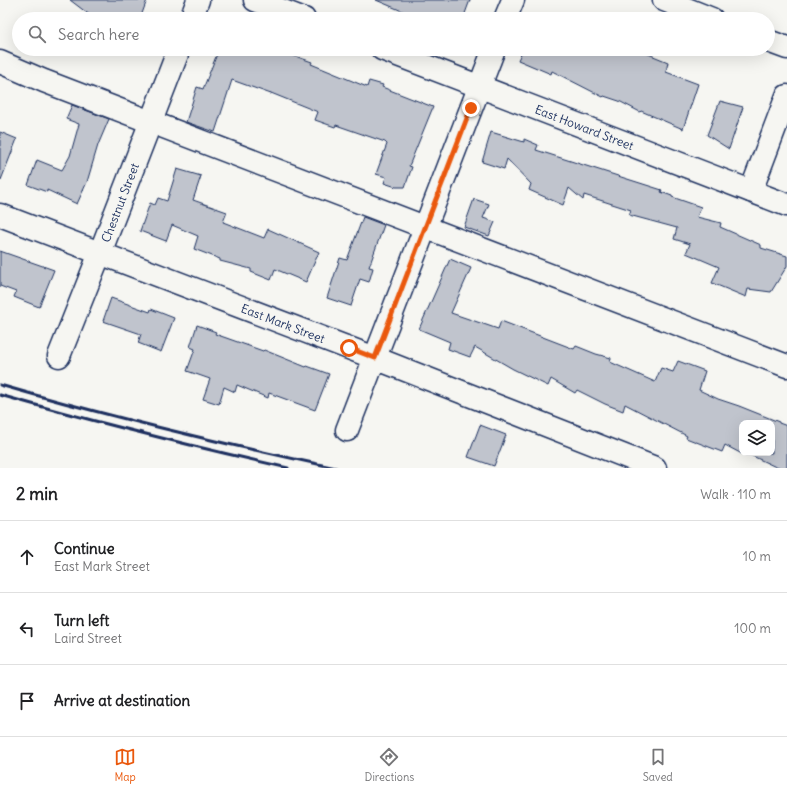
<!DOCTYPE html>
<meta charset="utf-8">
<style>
:root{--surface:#fff;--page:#f2f2f2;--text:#202124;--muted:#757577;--line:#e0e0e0;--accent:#ea580c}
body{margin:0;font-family:Delius,sans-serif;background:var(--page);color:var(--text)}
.controls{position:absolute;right:12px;bottom:12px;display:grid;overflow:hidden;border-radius:8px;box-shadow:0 4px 16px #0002}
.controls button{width:36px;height:36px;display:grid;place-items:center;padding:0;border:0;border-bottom:1px solid var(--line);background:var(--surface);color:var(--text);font:20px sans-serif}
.stop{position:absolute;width:12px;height:12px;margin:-9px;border:3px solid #ea580c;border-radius:50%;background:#fff}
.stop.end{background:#ea580c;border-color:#fff;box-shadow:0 1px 4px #0008}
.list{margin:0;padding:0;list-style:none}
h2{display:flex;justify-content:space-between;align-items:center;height:52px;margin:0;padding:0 16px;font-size:17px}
h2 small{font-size:13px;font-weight:400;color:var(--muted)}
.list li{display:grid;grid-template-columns:26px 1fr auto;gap:12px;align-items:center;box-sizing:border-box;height:72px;padding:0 16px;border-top:1px solid var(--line)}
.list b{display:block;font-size:15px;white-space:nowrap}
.list p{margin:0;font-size:13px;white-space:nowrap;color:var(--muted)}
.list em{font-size:13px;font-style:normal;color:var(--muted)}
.icon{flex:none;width:22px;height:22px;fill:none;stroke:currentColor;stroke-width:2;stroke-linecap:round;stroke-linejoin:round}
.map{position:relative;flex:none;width:787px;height:468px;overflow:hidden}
.search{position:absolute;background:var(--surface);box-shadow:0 4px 16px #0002;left:12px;right:12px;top:12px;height:44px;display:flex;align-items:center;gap:10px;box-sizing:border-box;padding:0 14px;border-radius:22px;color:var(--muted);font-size:15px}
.sheet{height:268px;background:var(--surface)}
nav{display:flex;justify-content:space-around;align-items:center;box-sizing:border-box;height:56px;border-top:1px solid var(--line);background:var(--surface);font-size:11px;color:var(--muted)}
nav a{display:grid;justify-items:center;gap:2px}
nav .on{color:var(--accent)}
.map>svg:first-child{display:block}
</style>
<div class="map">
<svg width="787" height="468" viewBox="0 0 787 468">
<rect width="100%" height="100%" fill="#f6f6f2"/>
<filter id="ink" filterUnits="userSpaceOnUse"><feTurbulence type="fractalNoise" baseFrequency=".025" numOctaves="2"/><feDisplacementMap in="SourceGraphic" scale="8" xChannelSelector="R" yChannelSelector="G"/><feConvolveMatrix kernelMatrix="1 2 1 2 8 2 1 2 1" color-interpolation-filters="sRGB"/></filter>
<g filter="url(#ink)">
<g fill="#c0c4cd" stroke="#1b2f5e">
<path d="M70,0H147L140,19H95Z"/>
<path d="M376,0H470L463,19H421Z"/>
<path d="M219,49H275L312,62L311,64L367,87L369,81L383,85L382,87L433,107L409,166L412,167L405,187H396L384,183L386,177L376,174L387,144L385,142L336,125L335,127L315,120L318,112L271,93V94L232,80L215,132L186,122L197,87L203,89Z"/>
<path d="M523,49H636L668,62L666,72L698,84L683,129L641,111L640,112L619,101L604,96L603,97L552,71L551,74L518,60Z"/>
<path d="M720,101L743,107L729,149L707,135Z"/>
<path d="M72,105L109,119L98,145L87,182L77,204L47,190V192L28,185L37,160L62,170L70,156L79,124L66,119Z"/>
<path d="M0,132L17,139L1,180H0Z"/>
<path d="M491,132L524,142V139L538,145L536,150L662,190L661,192L672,196V197L701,207L697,217L721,223L720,227L761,245V248L787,256V266L771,292L748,289L746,297L712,283L719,267L686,253L690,244L674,239L677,228L629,215L631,210L584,195L583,200L569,188L563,205L529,190L531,184L507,159L504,169L482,162Z"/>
<path d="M177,169L201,176L193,200L227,212L223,222L264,238L268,229L319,252L306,282L275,269L271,280L251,272V269L220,261V259L194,249L198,236L172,225L166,241L140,231L150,203L155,205L158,198L167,201Z"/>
<path d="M474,199L489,204L483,218L495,222L489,236L464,227Z"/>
<path d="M363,217L384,225L369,267L373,268L369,282L360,279L351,306L327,298L340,258L347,260Z"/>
<path d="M0,251L54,270L39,307L14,297L16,292L0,286Z"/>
<path d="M450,259L471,268L451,313L498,329L501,321L574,349L576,346L596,354L611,358L610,362L655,382L661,368L673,372L678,361L705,371L699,390L718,399L739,406L779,422V423L787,426V468H778L746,453H772V423H742V454L725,445L722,452L686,438L687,436L625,404L623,411L605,404L577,390L575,393L551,379L548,386L513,369L475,347L470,357L448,349L450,342L419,329Z"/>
<path d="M111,298L150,312L151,309L174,318L161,352L138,343L141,334L103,321Z"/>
<path d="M197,325L216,332L215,334L263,351L264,350L306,367L307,366L329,374L315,410L269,393L268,398L237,385L235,392L224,387L219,404L203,399L210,379L187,371L195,349L190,347Z"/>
<path d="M480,425L506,435L494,466L468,457Z"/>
</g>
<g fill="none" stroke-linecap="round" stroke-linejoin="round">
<g stroke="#1b2f5e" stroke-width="25">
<g id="minor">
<path d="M255,0L304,19"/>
<path d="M664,0L712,19"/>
<path d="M191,19L198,0"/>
<path d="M505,19L513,0"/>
<path d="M768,41L787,48"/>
<path id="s1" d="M382,49L787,205"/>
<path d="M0,62L44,81L787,366"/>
<path d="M751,191L787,96"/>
<path id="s2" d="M0,215L375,358L655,468"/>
<path id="s3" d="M59,356L100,253L179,49"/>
<path d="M347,430L494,49"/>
</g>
</g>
<use href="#minor" stroke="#f6f6f2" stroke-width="22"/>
<g stroke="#1b2f5e" stroke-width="3">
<path d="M0,385C111,417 223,444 336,468"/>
<path d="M0,395C95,422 191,446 288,468"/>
</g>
</g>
</g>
<g fill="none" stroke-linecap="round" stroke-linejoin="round" filter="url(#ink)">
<path stroke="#ea580c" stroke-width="5" d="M349,348L375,358L471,108"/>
</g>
<g text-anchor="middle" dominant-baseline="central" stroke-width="3" stroke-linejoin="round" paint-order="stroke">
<g font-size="12" fill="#1b2f5e" stroke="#f6f6f2">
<text stroke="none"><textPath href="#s1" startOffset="217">East Howard Street</textPath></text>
<text stroke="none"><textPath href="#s3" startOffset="165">Chestnut Street</textPath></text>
<text stroke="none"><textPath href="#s2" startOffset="303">East Mark Street</textPath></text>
</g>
</g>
</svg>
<div class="controls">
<button><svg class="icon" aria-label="layers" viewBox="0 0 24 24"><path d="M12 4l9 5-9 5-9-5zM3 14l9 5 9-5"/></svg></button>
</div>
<div class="stop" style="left:349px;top:348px"></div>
<div class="stop end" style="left:471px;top:108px"></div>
<div class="search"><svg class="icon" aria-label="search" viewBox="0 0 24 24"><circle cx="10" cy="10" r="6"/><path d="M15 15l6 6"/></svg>Search here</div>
</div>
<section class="sheet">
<h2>2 min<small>Walk · 110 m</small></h2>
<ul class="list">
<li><svg class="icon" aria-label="ahead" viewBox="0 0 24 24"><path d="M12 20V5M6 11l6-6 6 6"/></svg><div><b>Continue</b><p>East Mark Street</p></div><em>10 m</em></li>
<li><svg class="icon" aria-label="left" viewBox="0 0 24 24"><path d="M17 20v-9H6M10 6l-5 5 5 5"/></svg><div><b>Turn left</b><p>Laird Street</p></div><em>100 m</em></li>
<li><svg class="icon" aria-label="arrive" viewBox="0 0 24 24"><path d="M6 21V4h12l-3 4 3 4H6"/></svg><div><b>Arrive at destination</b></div></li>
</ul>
</section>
<nav>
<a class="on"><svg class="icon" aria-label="map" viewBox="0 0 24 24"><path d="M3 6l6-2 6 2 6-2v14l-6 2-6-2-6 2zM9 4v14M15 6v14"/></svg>Map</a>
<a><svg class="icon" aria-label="directions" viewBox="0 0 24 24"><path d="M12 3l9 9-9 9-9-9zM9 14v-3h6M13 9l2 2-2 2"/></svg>Directions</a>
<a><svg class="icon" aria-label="saved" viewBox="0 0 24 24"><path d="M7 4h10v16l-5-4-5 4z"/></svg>Saved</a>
</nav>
